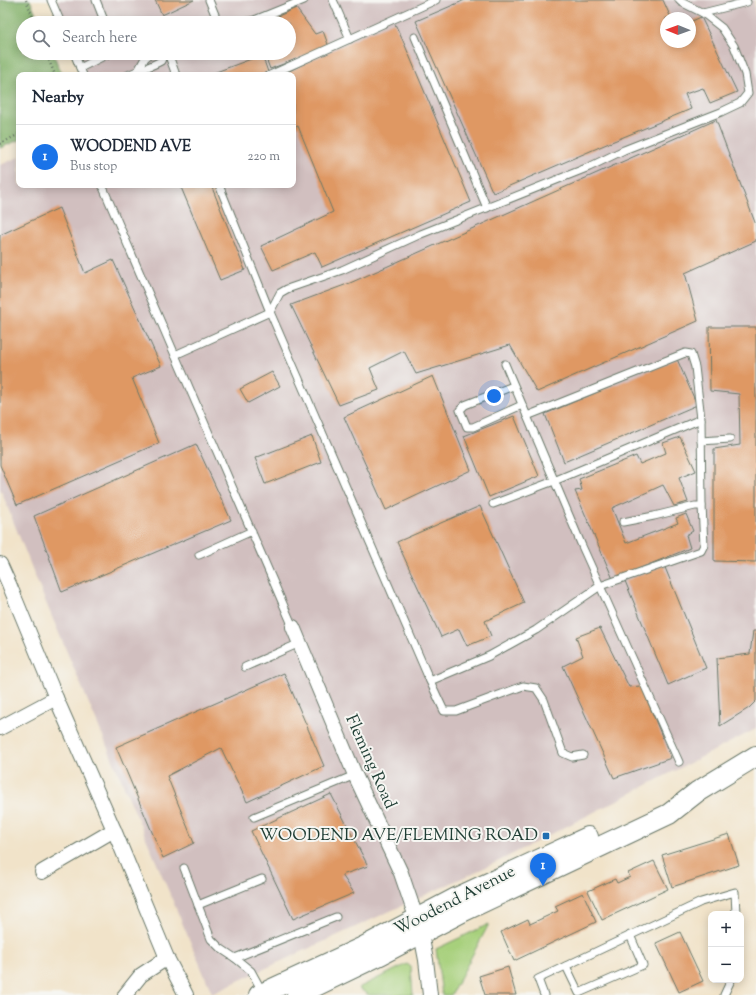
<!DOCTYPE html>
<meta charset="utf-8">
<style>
:root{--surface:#fff;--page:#f2f2f3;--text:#1f2937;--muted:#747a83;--line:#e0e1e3;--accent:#1a73e8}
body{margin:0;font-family:"Sorts Mill Goudy",serif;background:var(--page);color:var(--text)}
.controls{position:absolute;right:12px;bottom:12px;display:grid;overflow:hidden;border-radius:8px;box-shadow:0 2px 10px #0003}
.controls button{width:36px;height:36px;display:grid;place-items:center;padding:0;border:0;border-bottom:1px solid var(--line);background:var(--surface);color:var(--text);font:20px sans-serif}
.compass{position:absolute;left:660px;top:12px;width:36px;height:36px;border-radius:50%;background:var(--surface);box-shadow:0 2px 10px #0003;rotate:271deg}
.you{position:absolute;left:494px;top:396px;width:14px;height:14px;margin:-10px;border:3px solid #fff;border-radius:50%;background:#1a73e8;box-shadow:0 0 0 6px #1a73e833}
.badge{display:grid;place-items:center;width:26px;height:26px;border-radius:50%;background:var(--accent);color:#fff;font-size:13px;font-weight:700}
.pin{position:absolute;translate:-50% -33px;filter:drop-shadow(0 1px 2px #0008)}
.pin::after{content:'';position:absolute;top:21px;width:14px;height:12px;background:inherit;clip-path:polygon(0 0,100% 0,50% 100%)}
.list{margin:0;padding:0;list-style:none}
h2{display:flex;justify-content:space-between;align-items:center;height:52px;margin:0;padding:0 16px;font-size:17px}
h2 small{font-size:13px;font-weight:400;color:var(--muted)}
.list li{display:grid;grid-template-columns:26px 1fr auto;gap:12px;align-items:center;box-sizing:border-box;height:64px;padding:0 16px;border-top:1px solid var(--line)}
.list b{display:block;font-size:15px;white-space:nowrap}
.list p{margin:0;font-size:13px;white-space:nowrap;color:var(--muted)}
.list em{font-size:13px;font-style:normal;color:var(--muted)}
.icon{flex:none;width:22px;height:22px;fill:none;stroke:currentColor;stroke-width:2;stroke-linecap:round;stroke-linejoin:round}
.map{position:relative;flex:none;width:756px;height:995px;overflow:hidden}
.search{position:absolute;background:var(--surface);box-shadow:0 2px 10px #0003;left:16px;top:16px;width:280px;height:44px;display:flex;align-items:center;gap:10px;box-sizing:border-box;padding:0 14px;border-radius:22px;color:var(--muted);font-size:15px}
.panel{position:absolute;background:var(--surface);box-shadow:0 2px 10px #0003;left:16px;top:72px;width:280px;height:116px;border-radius:8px}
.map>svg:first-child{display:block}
</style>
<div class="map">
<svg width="756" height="995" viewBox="0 0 756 995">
<rect width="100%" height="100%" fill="#f6f6f2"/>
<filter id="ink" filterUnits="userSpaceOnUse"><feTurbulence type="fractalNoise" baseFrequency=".025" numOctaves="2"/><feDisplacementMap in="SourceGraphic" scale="8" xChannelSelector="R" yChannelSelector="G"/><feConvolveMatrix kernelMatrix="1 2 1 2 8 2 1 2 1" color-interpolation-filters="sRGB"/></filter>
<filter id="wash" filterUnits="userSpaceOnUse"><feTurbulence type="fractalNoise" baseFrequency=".012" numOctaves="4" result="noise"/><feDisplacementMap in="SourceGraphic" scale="16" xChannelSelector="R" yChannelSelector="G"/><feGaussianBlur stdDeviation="0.9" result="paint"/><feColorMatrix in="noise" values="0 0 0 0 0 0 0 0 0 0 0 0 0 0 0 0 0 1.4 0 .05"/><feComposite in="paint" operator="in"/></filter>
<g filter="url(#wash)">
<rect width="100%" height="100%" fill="#f1e3c9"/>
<path fill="#d1bfbf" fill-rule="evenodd" d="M56,0H754L756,39V729L499,861L212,993L41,591L0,488V165L19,157V185H293V75H86L77,53H289V23H65ZM666,18H690V42H666Z"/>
<g fill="#a7d07c" stroke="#638658">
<path d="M489,924L451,995H442L436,949Z"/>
<path d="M407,964L411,967L413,995H369L358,988Z"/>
</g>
<path fill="#85b26c" stroke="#527850" d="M0,0H30L40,23H23V53H53L62,75H19V140L0,148Z"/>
<g id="blocks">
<g fill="#df9864">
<path d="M155,0H194L162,15Z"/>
<path d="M465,0H663L671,18H666V42H690V22L701,17L737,92L710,103L703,88L685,94L691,109L609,143L493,193L416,21Z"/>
<path d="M296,8L315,34L323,31L329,47L270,69L264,53H289V23H263Z"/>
<path d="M394,22L404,43L471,202L322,267L315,252L273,270L261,246L333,212L298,126L293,128V75H281L366,34Z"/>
<path d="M262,55L268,72L261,75H208Z"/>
<path d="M716,120L756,225V241L685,273L698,321L537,392L510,345L416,374L404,351L370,368L379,390L339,405L291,305L350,283Z"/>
<path d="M180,185H211L245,270L220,280Z"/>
<path d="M59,208L85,273L113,260L161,366L132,378L159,443L17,505L0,465V235Z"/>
<path d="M709,327H756V562L714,561V449L740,445L739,394L710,391Z"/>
<path d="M677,359L697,405L564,462L545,414Z"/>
<path d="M272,372L280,386L248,403L240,389Z"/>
<path d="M433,376L471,470L386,510L344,417Z"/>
<path d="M514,416L539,476L489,497L464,436Z"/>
<path d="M312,436L321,462L265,484L255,458Z"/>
<path d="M680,437L696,471L679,478L688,502L674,506L663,485L612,508L626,543L678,523L676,518L686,514L693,531L686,535L690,548L613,579L575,491L582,490L579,479L636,456L640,464L666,453L663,443Z"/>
<path d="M196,444L231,520L62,592L34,516Z"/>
<path d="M480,506L524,603L485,621L491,636L467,646L459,629L441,637L397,542Z"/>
<path d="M664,565L706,668L668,685L625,581Z"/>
<path d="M600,628L629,687L641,686L671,758L614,778L563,666L583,656L576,637Z"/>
<path d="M753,631H756V701L749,708L720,726L717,658L750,654Z"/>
<path d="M284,673L324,766L247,802L221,748L167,776L194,843L163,858L116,747Z"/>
<path d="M331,794L368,866L342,875L354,893L293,919L251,831Z"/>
<path d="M729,834L739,865L672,887L662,855Z"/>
<path d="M654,861L668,889L602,920L588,891L615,879L617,883L630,877L628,873Z"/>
<path d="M583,893L596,922L514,961L501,932L528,919L530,924L558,911L555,906Z"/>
<path d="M680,932L703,981L679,992L656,943Z"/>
<path d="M508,967L516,995H485L479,976Z"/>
</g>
</g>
</g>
<g filter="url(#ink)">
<use href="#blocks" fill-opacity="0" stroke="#687768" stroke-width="1"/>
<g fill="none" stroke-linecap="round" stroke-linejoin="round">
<g stroke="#687768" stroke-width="9">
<g id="lane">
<path d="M51,0L61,23"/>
<path d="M96,0L105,23"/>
<path d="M209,0L218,22"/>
<path d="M333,0L350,39"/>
<path d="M703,13L747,2"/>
<path d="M216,23L224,21L241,22L252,21L304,0"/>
<path d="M415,37L487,208"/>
<path d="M74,53L83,75"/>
<path d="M168,53L176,75"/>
<path d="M80,68L110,53"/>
<path d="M139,69L145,58L151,53"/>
<path d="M128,75C139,70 150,67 161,61L164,53"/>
<path d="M270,75L436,0"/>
<path d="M102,185L175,355L293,627"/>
<path d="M219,185L270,312L430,681L444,711H456L523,686L536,688L544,700L563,753L572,757L583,755"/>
<path d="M175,355L270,312L280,293L287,289L342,270L421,234L589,167L624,150L721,112L740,103L748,93L745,74L734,46L722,28L703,13L681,2L679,0"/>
<path d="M513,386L465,405L460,410L467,427H473L522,405"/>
<path d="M527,416L685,353L691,354L695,367L701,419L702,506L704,545L701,551L600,586L679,762"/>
<path d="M701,441L730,439"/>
<path d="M493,504L554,481L701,419"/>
<path d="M623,522L654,516L695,506H702"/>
<path d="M199,555L252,531"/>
<path d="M245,667L300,643"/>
<path d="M430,681L489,656L536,630L600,586L582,546L505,364"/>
<path d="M254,817L355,775"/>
<path d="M184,868L211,939L220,948L235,958L251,971L262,991"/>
<path d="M198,905L262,879"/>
<path d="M235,958L336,917"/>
<path d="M566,966L579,993L643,965L630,935"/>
<path d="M544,995L538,979L701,902L735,892L736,914"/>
<path d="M724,995L731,980"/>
</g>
</g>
<g stroke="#687768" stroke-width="16">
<g id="street">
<path d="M0,564L9,584L56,698L114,830L167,958L186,995"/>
<path d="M293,627L355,775L401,873L417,920L421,934L426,960L430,995"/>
<path d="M0,728L56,698"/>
<path d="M42,872L114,830"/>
<path d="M125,995L141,975L167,958"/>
</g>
</g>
<g stroke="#687768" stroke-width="22">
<g id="secondary">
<path d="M259,995L363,947L456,898L588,837"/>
<path d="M297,995L382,954L464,911L669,814L697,792L756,756"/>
</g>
</g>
<g stroke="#687768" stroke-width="2.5" stroke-dasharray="1 3" stroke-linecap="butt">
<path d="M26,0L35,23"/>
<path d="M46,53L55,75"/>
<path d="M0,144L19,134"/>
</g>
<use href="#lane" stroke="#fff" stroke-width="7"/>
<use href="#street" stroke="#fff" stroke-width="14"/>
<use href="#secondary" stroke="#fff" stroke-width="20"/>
</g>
</g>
<rect fill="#1f6fb2" stroke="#f6f6f2" stroke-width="1.5" x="542" y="832" width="8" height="8" rx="2"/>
<g text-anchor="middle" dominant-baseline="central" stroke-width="4" stroke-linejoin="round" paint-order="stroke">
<g font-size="17" fill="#1f3d34" stroke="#f6f6f2">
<text transform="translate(370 762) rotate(66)">Fleming Road</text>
<text transform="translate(455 901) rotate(-27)">Woodend Avenue</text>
</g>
<g font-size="17" fill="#1f3d34" stroke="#f6f6f2" text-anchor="end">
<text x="538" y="836">WOODEND AVE/FLEMING ROAD</text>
</g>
</g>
</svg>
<div class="controls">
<button>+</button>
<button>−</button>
</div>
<svg class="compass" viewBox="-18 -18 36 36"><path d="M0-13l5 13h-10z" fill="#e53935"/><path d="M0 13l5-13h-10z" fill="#747a83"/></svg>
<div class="you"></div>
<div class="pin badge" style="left:543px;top:886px">1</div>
<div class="search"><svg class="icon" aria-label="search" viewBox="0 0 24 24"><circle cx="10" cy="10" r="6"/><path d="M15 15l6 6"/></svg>Search here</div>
<section class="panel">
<h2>Nearby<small></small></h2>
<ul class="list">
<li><span class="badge">1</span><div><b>WOODEND AVE</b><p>Bus stop</p></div><em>220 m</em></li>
</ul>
</section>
</div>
